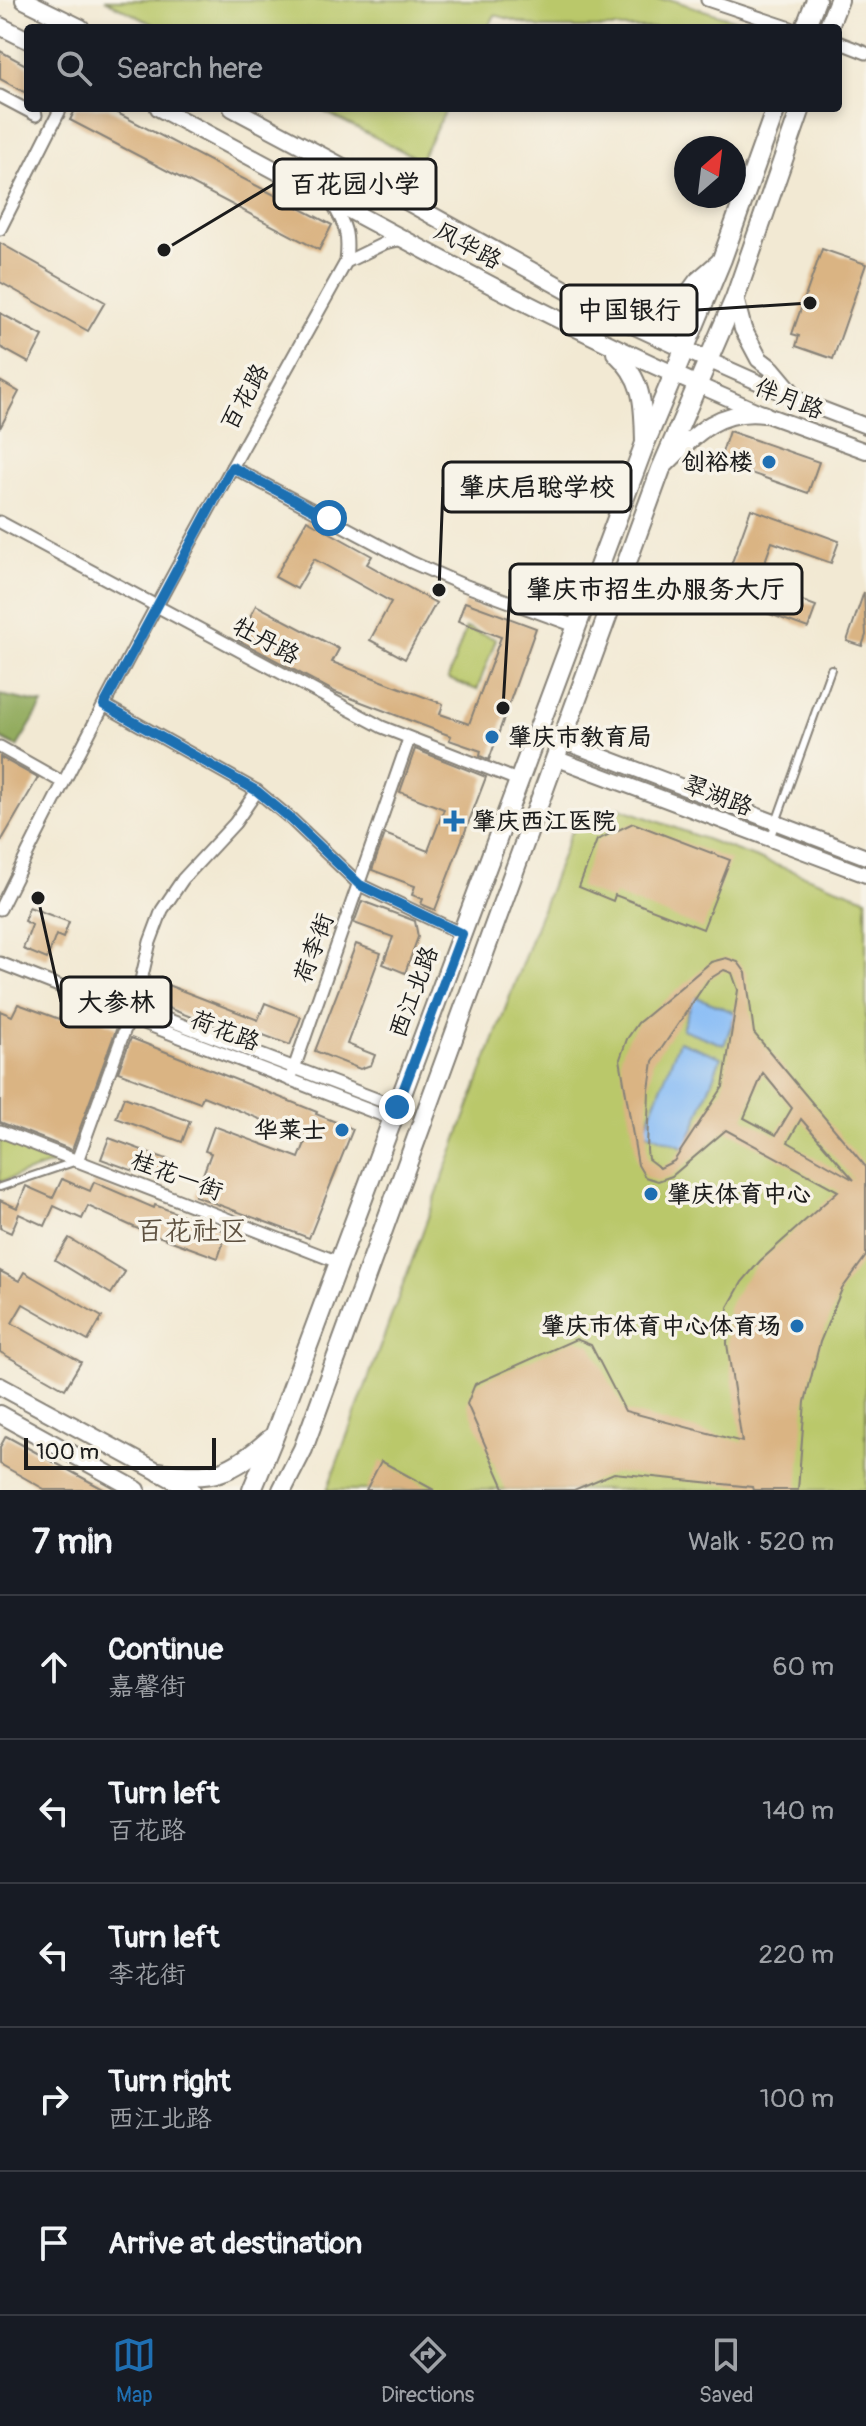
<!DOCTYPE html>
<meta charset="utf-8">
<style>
:root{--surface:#171b24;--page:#242831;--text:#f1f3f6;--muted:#9ea1a6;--line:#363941;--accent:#1f6fb2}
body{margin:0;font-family:Pangolin,"LXGW WenKai TC",sans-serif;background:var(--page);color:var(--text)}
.compass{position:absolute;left:674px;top:136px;width:72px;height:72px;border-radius:50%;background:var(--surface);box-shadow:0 4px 12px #0003;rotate:28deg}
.scale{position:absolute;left:24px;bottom:20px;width:192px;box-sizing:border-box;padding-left:8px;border:4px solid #1c1c1c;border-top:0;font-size:22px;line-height:28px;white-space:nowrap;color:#1c1c1c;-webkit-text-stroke:6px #f7f3e8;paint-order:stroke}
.stop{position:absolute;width:24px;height:24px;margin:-18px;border:6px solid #1f6fb2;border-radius:50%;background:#fff}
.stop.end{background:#1f6fb2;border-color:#fff;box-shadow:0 2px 8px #0008}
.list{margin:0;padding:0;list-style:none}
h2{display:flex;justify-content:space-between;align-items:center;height:104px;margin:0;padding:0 32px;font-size:34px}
h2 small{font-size:26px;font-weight:400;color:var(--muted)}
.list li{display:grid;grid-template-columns:52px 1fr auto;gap:24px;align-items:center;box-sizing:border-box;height:144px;padding:0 32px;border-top:2px solid var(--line)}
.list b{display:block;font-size:30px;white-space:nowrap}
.list p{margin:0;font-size:26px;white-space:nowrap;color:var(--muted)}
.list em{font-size:26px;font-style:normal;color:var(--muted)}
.icon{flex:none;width:44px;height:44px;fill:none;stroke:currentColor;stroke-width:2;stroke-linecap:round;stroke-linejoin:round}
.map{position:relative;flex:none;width:866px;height:1490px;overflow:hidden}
.search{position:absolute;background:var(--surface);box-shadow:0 4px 12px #0003;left:24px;right:24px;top:24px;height:88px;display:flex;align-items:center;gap:20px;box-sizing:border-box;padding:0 28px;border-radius:8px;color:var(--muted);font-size:30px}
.sheet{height:824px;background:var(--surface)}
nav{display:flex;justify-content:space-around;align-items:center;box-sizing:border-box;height:112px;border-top:2px solid var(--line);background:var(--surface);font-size:22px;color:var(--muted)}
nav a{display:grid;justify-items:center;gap:4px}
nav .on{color:var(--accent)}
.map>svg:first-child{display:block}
</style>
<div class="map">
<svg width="866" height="1490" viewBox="0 0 866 1490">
<rect width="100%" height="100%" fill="#f7f3e8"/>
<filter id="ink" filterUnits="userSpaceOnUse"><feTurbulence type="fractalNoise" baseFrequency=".0125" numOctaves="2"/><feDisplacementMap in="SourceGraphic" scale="16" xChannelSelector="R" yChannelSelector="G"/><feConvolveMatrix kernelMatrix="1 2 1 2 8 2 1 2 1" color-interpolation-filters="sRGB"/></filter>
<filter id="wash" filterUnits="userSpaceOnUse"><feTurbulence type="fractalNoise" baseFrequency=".006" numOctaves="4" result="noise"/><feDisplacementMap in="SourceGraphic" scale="32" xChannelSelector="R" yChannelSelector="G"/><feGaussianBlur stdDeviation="1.8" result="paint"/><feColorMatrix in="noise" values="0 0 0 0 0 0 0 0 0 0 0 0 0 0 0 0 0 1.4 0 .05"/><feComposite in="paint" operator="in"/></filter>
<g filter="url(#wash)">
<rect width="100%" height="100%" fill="#f2e9d3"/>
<g fill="#bac86a" stroke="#6b7243" stroke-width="2">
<path d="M105,0H672L751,25L753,28H541L495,15L488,28H160Z"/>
<path d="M317,108H447L420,160Z"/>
<path d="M466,628L496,639L477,690L448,679Z"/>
<path d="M618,807L866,898V1490H327L570,834L594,813Z"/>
<path d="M0,1135L63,1160L0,1182Z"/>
</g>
<path fill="#93ac5e" stroke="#58643d" stroke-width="2" d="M0,695L43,704L17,747L0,738Z"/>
<g fill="#87bcf6" stroke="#526c89" stroke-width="2">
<path d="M694,996L736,1013L724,1045L682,1029Z"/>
<path d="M679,1041L721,1057L686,1148L644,1132Z"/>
</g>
<g id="blocks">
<g fill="#dab483" fill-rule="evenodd">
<path d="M0,51L28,66V94L0,79Z"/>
<path d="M76,108H108L332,225L319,250L70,120Z"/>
<path d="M0,243L105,302L88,331L0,282Z"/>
<path d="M822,249L866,264L833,359L796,346L799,336L792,334Z"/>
<path d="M0,313L43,336L29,363L0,347Z"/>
<path d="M0,381L19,392L0,428Z"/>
<path d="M729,431L819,462L808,493L719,462Z"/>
<path d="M751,509L839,541L831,563L772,542L757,584L816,606L808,628L720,596Z"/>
<path d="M307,520L372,556L367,564L436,603L405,659L370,640L391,602L314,559L297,589L275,577Z"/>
<path d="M864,592L866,635L862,646L847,641Z"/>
<path d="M465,602L536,628L489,760L480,756L481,751L449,740L451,736L335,692L238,640L256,605L339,649L332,662L443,704L440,714L469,724L501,637L458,621Z"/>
<path d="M415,749L486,777L435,910L421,904L423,899L412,895L415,886L372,870L385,834L428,851L444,809L400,792Z"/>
<path d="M0,757L38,778L0,843Z"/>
<path d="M633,823L730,860L703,929L615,895L613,901L579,887L597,840Z"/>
<path d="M362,901L415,921L418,937L405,973L383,964L393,937L354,923Z"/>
<path d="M29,907L69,922L63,938L56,935L47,959L23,949L32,925L24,921Z"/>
<path d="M356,944L381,953L347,1044L375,1055L371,1065L360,1069L315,1051Z"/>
<path d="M726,958L738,962L746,973L754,1033L866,1167V1256L842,1289L820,1342L805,1402L798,1490H753L752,1487L614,1473L574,1490H505L467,1404L475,1384L576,1339L591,1345L625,1411L742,1442L727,1344L728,1307L742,1282L760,1261L838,1191L726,1130L672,1176L658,1181L645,1177L638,1165L620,1059L627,1039L638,1023L711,962ZM724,970L732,973L738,990L723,1087L674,1161L660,1168L648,1159L647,1150L649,1090L653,1061L708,980ZM763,1073L792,1108L776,1135L744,1118ZM801,1119L854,1180L788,1142Z"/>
<path d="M152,979L258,1020L265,1003L301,1017L290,1045L258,1033L255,1042L145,999Z"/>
<path d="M18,1004L59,1019L66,1006L117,1027L72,1150L0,1122V1011L12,1016Z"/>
<path d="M131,1038L317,1112L316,1114L353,1129L309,1238L195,1196L211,1153L205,1151L214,1126L299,1158L307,1138L203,1096L200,1103L118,1072Z"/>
<path d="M124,1097L190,1121L182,1142L116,1118Z"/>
<path d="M109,1138L175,1162L167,1183L101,1159Z"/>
<path d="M62,1179L90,1191L94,1182L154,1208L155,1205L227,1232L218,1258L136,1228L88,1206L82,1219L54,1206L45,1226L19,1214L11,1233L0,1228V1200L17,1208L26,1186L53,1198Z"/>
<path d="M69,1238L125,1272L111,1294L55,1260Z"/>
<path d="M0,1271L19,1281L24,1272L102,1317L88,1341L23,1304L12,1323L81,1362L65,1389L0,1352Z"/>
<path d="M6,1436L105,1490H46L0,1464V1447Z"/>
<path d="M381,1461L434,1490H366Z"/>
</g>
</g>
</g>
<g filter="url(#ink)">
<use href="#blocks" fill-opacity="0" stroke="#878278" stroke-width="2"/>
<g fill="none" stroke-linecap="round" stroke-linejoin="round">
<g stroke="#878278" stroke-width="10">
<g id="service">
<path d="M770,839L831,669"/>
<path d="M0,1187L74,1162"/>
</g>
</g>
<g stroke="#878278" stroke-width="15">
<g id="minor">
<path d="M707,0L791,28"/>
<path d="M838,42L866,53"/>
<path d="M0,96L36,115"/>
<path d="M332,203C346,226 349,234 346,262"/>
<path d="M0,229L61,108"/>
<path d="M232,467L411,562L461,584L578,627"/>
<path d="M0,522L382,727L520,781"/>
<path d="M104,705L257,791L291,819L360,885L462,934"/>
<path d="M0,747L62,782"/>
<path d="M0,909C108,689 227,475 346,262L385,243L403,239"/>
<path d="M0,963L130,1014L144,1023L392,1119"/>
<path d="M131,1014L148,1012L397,1107"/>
<path d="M290,1080L409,739"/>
<path d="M0,1131L338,1262"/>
<path d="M77,1161L138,993L150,942L162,910L183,879L235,823L257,791"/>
</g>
</g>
<g stroke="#878278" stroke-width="18">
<g id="tertiary">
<path d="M708,360L798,400L866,426"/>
<path d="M698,385L764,414L866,451"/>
<path d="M562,741L866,857"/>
<path d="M555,758L866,875"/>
</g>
</g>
<g stroke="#878278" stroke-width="20">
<g id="secondary">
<path d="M24,0L81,28"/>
<path d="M0,26L28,40"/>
<path d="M159,108C337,202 513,303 698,385"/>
<path d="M232,108L388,191L613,316L708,360"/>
<path d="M735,298L743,329L759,359L772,369L798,400"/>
<path d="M613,316L666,308L684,299L697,281L721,260"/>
<path d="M615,353C645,381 643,406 644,444"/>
<path d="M662,468C693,437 716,408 764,414"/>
<path d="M0,1386L192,1490"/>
<path d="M0,1414L137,1490"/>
</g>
</g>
<g stroke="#878278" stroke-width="22">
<g id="primary">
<path d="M805,28L816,0"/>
<path d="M828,28L839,0"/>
<path d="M160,1472C212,1481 231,1474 270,1439"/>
<path d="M252,1490L275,1434L644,446L722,259L776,108"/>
<path d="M282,1490L303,1449L661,469L735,298L801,108"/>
</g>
</g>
<use href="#service" stroke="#fff" stroke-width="6"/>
<use href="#minor" stroke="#fff" stroke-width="11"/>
<use href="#tertiary" stroke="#fff" stroke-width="14"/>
<use href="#secondary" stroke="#fff" stroke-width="16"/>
<use href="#primary" stroke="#fff" stroke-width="18"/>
</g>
</g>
<g fill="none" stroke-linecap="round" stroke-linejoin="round" filter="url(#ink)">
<path stroke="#1f6fb2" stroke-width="10" d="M329,518L232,467L104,705L257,791L291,819L360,885L462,934L397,1107"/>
</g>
<g fill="#1f6fb2" stroke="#f7f3e8" stroke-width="3">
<circle cx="769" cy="462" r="8"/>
<circle cx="492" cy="737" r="8"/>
<path d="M450 809h8v8h8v8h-8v8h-8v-8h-8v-8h8z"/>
<circle cx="342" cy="1130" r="8"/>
<circle cx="651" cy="1194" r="8"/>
<circle cx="797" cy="1326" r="8"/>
</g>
<g text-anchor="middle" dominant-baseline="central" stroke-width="7" stroke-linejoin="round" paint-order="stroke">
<g font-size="24" fill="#1c1c1c" stroke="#f7f3e8">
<text transform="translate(468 246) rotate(28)">风华路</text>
<text transform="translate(245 397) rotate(-61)">百花路</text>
<text transform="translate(789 399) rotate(21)">伴月路</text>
<text transform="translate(266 641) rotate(28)">牡丹路</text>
<text transform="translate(718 796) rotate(21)">翠湖路</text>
<text transform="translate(314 948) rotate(-70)">荷李街</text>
<text transform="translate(414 992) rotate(-69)">西江北路</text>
<text transform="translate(225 1031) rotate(21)">荷花路</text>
<text transform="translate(177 1176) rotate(21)">桂花一街</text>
</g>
<g font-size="24" font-weight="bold" fill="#1c1c1c" stroke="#f7f3e8" text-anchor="end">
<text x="753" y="462">创裕楼</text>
<text x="508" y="737" text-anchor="start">肇庆市教育局</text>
<text x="472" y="821" text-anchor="start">肇庆西江医院</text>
<text x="326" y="1130">华莱士</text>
<text x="667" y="1194" text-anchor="start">肇庆体育中心</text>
<text x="781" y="1326">肇庆市体育中心体育场</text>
</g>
<g font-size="28" fill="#5e5140" stroke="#f7f3e8">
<text x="192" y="1231">百花社区</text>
</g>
</g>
<path fill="none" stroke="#1c1c1c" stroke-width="3" d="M164 250L274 184M810 303L697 310M439 590L443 487M503 708L510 589M38 898L61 1002"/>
<g fill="#1c1c1c" stroke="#f7f3e8" stroke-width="3">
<circle cx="164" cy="250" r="8"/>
<circle cx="810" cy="303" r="8"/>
<circle cx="439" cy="590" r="8"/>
<circle cx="503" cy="708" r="8"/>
<circle cx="38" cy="898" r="8"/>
</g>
<g fill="#f7f3e8" stroke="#1c1c1c" stroke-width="3">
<rect x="274" y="159" width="162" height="50" rx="8"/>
<rect x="561" y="285" width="136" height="50" rx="8"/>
<rect x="443" y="462" width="188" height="50" rx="8"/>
<rect x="510" y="564" width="292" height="50" rx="8"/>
<rect x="61" y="977" width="110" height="50" rx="8"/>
</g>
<g font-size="26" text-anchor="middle" font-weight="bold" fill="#1c1c1c">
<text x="355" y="193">百花园小学</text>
<text x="629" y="319">中国银行</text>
<text x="537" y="496">肇庆启聪学校</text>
<text x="656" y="598">肇庆市招生办服务大厅</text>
<text x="116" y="1011">大参林</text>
</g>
</svg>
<svg class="compass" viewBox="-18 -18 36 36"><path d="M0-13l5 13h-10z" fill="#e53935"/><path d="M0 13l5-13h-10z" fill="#9ea1a6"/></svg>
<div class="scale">100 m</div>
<div class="stop" style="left:329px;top:518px"></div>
<div class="stop end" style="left:397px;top:1107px"></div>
<div class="search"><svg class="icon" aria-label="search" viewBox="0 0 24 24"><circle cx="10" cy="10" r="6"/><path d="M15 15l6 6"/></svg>Search here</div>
</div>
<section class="sheet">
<h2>7 min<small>Walk · 520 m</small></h2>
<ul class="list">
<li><svg class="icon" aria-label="ahead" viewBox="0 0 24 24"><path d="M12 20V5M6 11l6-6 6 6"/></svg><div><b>Continue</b><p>嘉馨街</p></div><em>60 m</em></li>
<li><svg class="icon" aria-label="left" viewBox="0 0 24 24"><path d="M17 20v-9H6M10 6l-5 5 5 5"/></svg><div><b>Turn left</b><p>百花路</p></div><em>140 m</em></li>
<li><svg class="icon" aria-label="left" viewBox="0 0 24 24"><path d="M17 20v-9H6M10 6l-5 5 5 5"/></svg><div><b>Turn left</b><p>李花街</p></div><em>220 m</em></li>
<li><svg class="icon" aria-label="right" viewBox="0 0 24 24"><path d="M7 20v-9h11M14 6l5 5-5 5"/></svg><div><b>Turn right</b><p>西江北路</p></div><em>100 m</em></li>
<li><svg class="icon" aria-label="arrive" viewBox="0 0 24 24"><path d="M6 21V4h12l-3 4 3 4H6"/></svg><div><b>Arrive at destination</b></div></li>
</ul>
</section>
<nav>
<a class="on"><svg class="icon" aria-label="map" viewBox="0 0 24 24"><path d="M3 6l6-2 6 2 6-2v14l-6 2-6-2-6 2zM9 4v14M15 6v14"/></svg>Map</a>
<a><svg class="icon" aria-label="directions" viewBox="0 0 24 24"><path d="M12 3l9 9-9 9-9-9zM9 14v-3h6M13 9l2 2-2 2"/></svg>Directions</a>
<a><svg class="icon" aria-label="saved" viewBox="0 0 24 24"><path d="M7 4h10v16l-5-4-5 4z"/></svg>Saved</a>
</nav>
